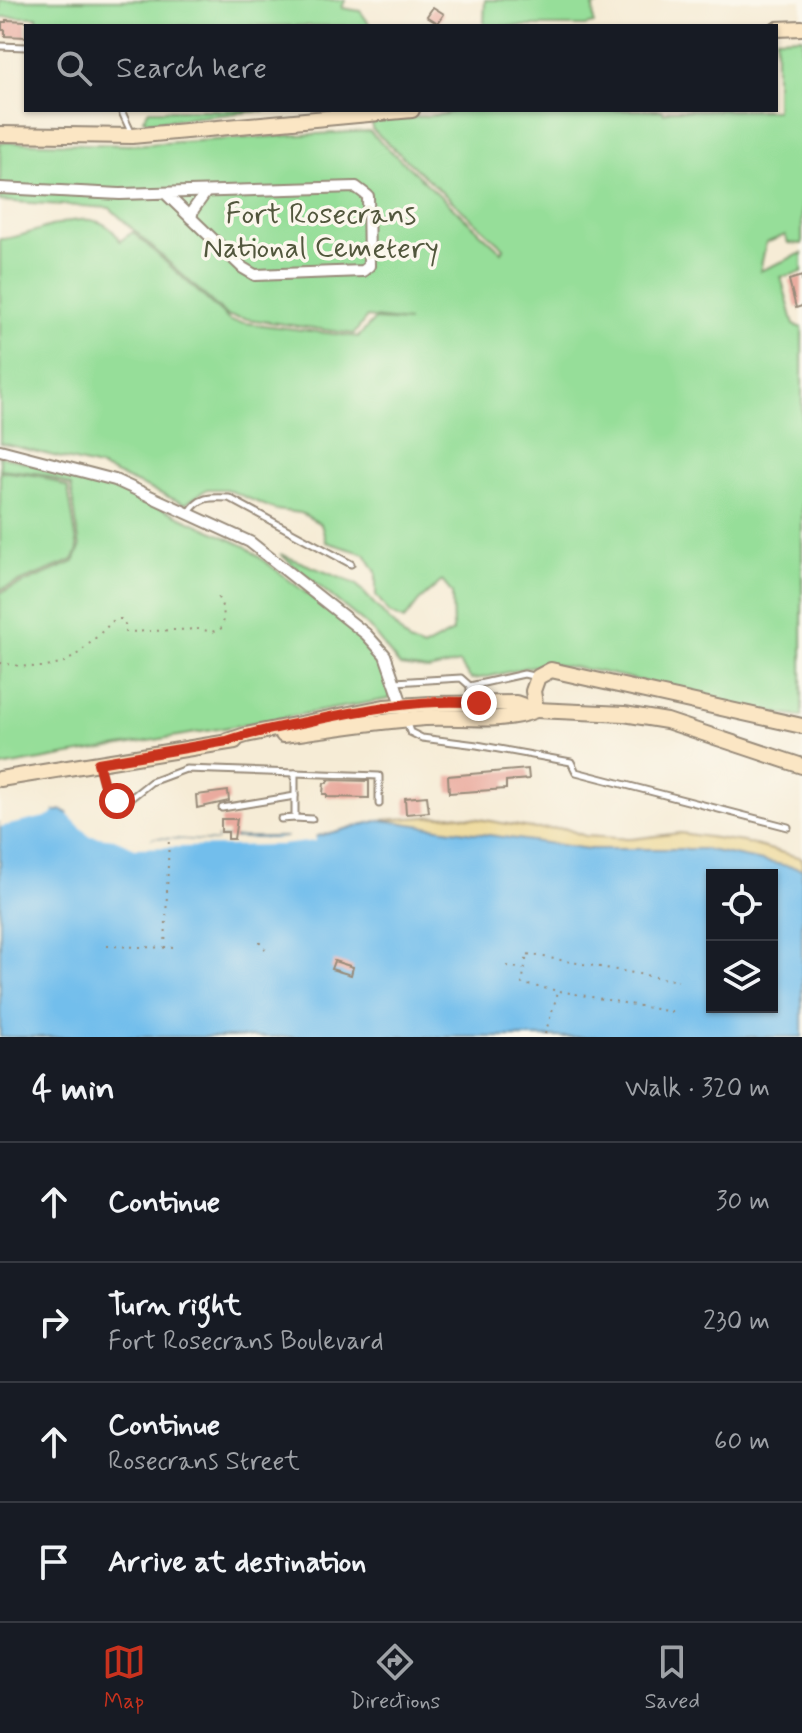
<!DOCTYPE html>
<meta charset="utf-8">
<style>
:root{--surface:#171b24;--page:#20242c;--text:#f1f3f6;--muted:#9ea1a6;--line:#363941;--accent:#c8321e}
body{margin:0;font-family:Mynerve,sans-serif;background:var(--page);color:var(--text)}
.controls{position:absolute;right:24px;bottom:24px;display:grid;overflow:hidden;border-radius:0px;box-shadow:0 2px 6px #0004}
.controls button{width:72px;height:72px;display:grid;place-items:center;padding:0;border:0;border-bottom:2px solid var(--line);background:var(--surface);color:var(--text);font:40px sans-serif}
.stop{position:absolute;width:24px;height:24px;margin:-18px;border:6px solid #c8321e;border-radius:50%;background:#fff}
.stop.end{background:#c8321e;border-color:#fff;box-shadow:0 2px 8px #0008}
.list{margin:0;padding:0;list-style:none}
h2{display:flex;justify-content:space-between;align-items:center;height:104px;margin:0;padding:0 32px;font-size:34px}
h2 small{font-size:26px;font-weight:400;color:var(--muted)}
.list li{display:grid;grid-template-columns:52px 1fr auto;gap:24px;align-items:center;box-sizing:border-box;height:120px;padding:0 32px;border-top:2px solid var(--line)}
.list b{display:block;font-size:30px;white-space:nowrap}
.list p{margin:0;font-size:26px;white-space:nowrap;color:var(--muted)}
.list em{font-size:26px;font-style:normal;color:var(--muted)}
.icon{flex:none;width:44px;height:44px;fill:none;stroke:currentColor;stroke-width:2;stroke-linecap:round;stroke-linejoin:round}
.map{position:relative;flex:none;width:802px;height:1037px;overflow:hidden}
.search{position:absolute;background:var(--surface);box-shadow:0 2px 6px #0004;left:24px;right:24px;top:24px;height:88px;display:flex;align-items:center;gap:20px;box-sizing:border-box;padding:0 28px;border-radius:0px;color:var(--muted);font-size:30px}
.sheet{height:584px;background:var(--surface)}
nav{display:flex;justify-content:space-around;align-items:center;box-sizing:border-box;height:112px;border-top:2px solid var(--line);background:var(--surface);font-size:22px;color:var(--muted)}
nav a{display:grid;justify-items:center;gap:4px}
nav .on{color:var(--accent)}
.map>svg:first-child{display:block}
</style>
<div class="map">
<svg width="802" height="1037" viewBox="0 0 802 1037">
<rect width="100%" height="100%" fill="#fbf7ec"/>
<filter id="ink" filterUnits="userSpaceOnUse"><feTurbulence type="fractalNoise" baseFrequency=".0125" numOctaves="2"/><feDisplacementMap in="SourceGraphic" scale="16" xChannelSelector="R" yChannelSelector="G"/><feConvolveMatrix kernelMatrix="1 2 1 2 8 2 1 2 1" color-interpolation-filters="sRGB"/></filter>
<filter id="wash" filterUnits="userSpaceOnUse"><feTurbulence type="fractalNoise" baseFrequency=".006" numOctaves="4" result="noise"/><feDisplacementMap in="SourceGraphic" scale="32" xChannelSelector="R" yChannelSelector="G"/><feGaussianBlur stdDeviation="1.8" result="paint"/><feColorMatrix in="noise" values="0 0 0 0 0 0 0 0 0 0 0 0 0 0 0 0 0 1.4 0 .05"/><feComposite in="paint" operator="in"/></filter>
<g filter="url(#wash)">
<rect width="100%" height="100%" fill="#f6ecd6"/>
<g fill="#96de99" stroke="#68845c" stroke-width="2">
<path d="M0,0H345L342,8L360,11L371,26H38L37,17H0Z"/>
<path d="M485,0H610L593,7L594,24L585,26H484Z"/>
<path d="M802,37V244L788,243L785,235L766,243L760,271L802,253V272L781,277L794,325L802,328V717C719,707 639,674 556,665C527,662 500,678 471,679L459,663L428,670L400,666L370,628L280,554L356,584L409,642L423,648L453,632L452,593L442,581L419,601L404,620L389,613L376,595V572L365,554L326,542L321,524L301,513L276,510L226,489H207L185,504L99,467L0,443V239C37,238 95,195 120,241L133,232L230,321L358,337L374,320L408,322L367,317L354,334L227,316L110,208L0,201V142L129,145L369,131L502,252L504,248L372,129V122L445,114L457,110H662L664,113L670,110H776V38Z"/>
<path d="M149,110H269L150,122L143,119Z"/>
<path d="M0,456L83,476L120,489L245,546L353,629L372,648L382,662L393,694L389,699L0,767V593L74,562L80,548L71,486L43,474L0,469Z"/>
<path d="M0,471L42,476L68,488L78,550L73,560L0,590Z"/>
</g>
<path fill="#eeda9e" stroke="#94825e" stroke-width="2" d="M455,815L536,829L564,828L585,836L632,839L680,833L743,842L802,858V900L772,875H712L381,820Z"/>
<path fill="#72beec" stroke="#567485" stroke-width="2" fill-rule="evenodd" d="M63,810L92,832L142,843L155,838L217,842V838L314,837L381,820L589,849H704L802,869V1037H0V822ZM712,875H772V1007H712Z"/>
<g fill="#f6ecd6">
<path d="M49,809L55,812L50,816L0,827V818Z"/>
<path d="M70,811L92,829L124,834L141,840L155,838L217,842V838L271,839L285,838L292,834L315,833L316,841L282,845L135,848L114,839L89,836L68,815Z"/>
</g>
<g id="blocks">
<g fill="#eaab9f">
<path d="M433,7L444,14L438,23L427,16Z"/>
<path d="M6,20L26,21V37L5,36V30H2V22H6Z"/>
<path d="M802,276V306L796,308L789,280Z"/>
<path d="M528,769L529,779L506,781V789L449,793L448,776Z"/>
<path d="M328,780L369,781V798L327,797V794H323L324,783H327Z"/>
<path d="M228,791L229,801L197,808L196,795Z"/>
<path d="M427,796L429,812L406,814L405,798Z"/>
<path d="M221,819H237L234,839H228V832H221Z"/>
<path d="M334,961L353,967L351,975L331,969Z"/>
</g>
</g>
</g>
<g filter="url(#ink)">
<use href="#blocks" fill-opacity="0" stroke="#988b7a" stroke-width="2"/>
<g fill="none" stroke-linecap="round" stroke-linejoin="round">
<g stroke="#988b7a" stroke-width="9">
<g id="lane">
<path d="M0,46L26,47"/>
<path d="M121,110L132,134"/>
<path d="M189,513C199,496 211,497 229,498L351,564"/>
<path d="M395,682L461,678L470,686"/>
<path d="M470,700V686L524,674L537,677"/>
<path d="M406,720L410,732L422,738L477,745L571,762L576,772L788,827"/>
<path d="M99,767L105,789L117,801L131,798L151,782L186,769L379,776V804"/>
<path d="M295,773V818L312,819"/>
<path d="M222,808L295,796"/>
<path d="M281,819L295,818"/>
</g>
</g>
<g stroke="#988b7a" stroke-width="14">
<g id="street">
<path d="M0,188L120,194L356,187L368,196L369,266L363,271L255,275L243,268L165,193"/>
<path d="M191,218L193,210L206,192"/>
<path d="M0,450L115,480L250,542L366,634L385,655L404,710"/>
</g>
</g>
<g stroke="#988b7a" stroke-width="18">
<g id="secondary">
<path d="M776,29L802,28"/>
<path d="M0,134L132,136L412,110"/>
<path d="M536,710L533,691L538,677L551,670L802,726"/>
<path d="M283,735C331,729 378,721 425,718C462,716 502,724 536,710"/>
<path d="M227,741L246,735L384,707L430,704L516,703L536,710L624,714L667,721L802,766"/>
<path d="M0,779L235,741"/>
</g>
</g>
<g stroke="#988b7a" stroke-width="2" stroke-dasharray="2 6" stroke-linecap="butt">
<path d="M0,663C66,674 69,663 115,619H121L127,627L126,632L200,629L212,632L222,628C226,615 223,605 215,593"/>
<path d="M259,942L268,952"/>
<path d="M107,946L176,948"/>
<path d="M165,948L169,837"/>
<path d="M507,966L523,969"/>
<path d="M672,1012L522,984L527,954L678,981"/>
<path d="M545,1034L558,992"/>
</g>
<use href="#lane" stroke="#fff" stroke-width="5"/>
<use href="#street" stroke="#fff" stroke-width="10"/>
<use href="#secondary" stroke="#fbe6c4" stroke-width="14"/>
</g>
</g>
<g fill="none" stroke-linecap="round" stroke-linejoin="round" filter="url(#ink)">
<path stroke="#c8321e" stroke-width="10" d="M117,801L105,789L98,763L227,741C253,732 279,727 306,722C362,710 421,698 479,703"/>
</g>
<g text-anchor="middle" dominant-baseline="central" stroke-width="7" stroke-linejoin="round" paint-order="stroke">
<g font-size="30" fill="#52573d" stroke="#fbf7ec">
<text x="321" y="214">Fort Rosecrans<tspan x="321" dy="34">National Cemetery</tspan></text>
</g>
</g>
</svg>
<div class="controls">
<button><svg class="icon" aria-label="locate" viewBox="0 0 24 24"><circle cx="12" cy="12" r="6"/><path d="M12 2v4M12 18v4M2 12h4M18 12h4"/></svg></button>
<button><svg class="icon" aria-label="layers" viewBox="0 0 24 24"><path d="M12 4l9 5-9 5-9-5zM3 14l9 5 9-5"/></svg></button>
</div>
<div class="stop" style="left:117px;top:801px"></div>
<div class="stop end" style="left:479px;top:703px"></div>
<div class="search"><svg class="icon" aria-label="search" viewBox="0 0 24 24"><circle cx="10" cy="10" r="6"/><path d="M15 15l6 6"/></svg>Search here</div>
</div>
<section class="sheet">
<h2>4 min<small>Walk · 320 m</small></h2>
<ul class="list">
<li><svg class="icon" aria-label="ahead" viewBox="0 0 24 24"><path d="M12 20V5M6 11l6-6 6 6"/></svg><div><b>Continue</b></div><em>30 m</em></li>
<li><svg class="icon" aria-label="right" viewBox="0 0 24 24"><path d="M7 20v-9h11M14 6l5 5-5 5"/></svg><div><b>Turn right</b><p>Fort Rosecrans Boulevard</p></div><em>230 m</em></li>
<li><svg class="icon" aria-label="ahead" viewBox="0 0 24 24"><path d="M12 20V5M6 11l6-6 6 6"/></svg><div><b>Continue</b><p>Rosecrans Street</p></div><em>60 m</em></li>
<li><svg class="icon" aria-label="arrive" viewBox="0 0 24 24"><path d="M6 21V4h12l-3 4 3 4H6"/></svg><div><b>Arrive at destination</b></div></li>
</ul>
</section>
<nav>
<a class="on"><svg class="icon" aria-label="map" viewBox="0 0 24 24"><path d="M3 6l6-2 6 2 6-2v14l-6 2-6-2-6 2zM9 4v14M15 6v14"/></svg>Map</a>
<a><svg class="icon" aria-label="directions" viewBox="0 0 24 24"><path d="M12 3l9 9-9 9-9-9zM9 14v-3h6M13 9l2 2-2 2"/></svg>Directions</a>
<a><svg class="icon" aria-label="saved" viewBox="0 0 24 24"><path d="M7 4h10v16l-5-4-5 4z"/></svg>Saved</a>
</nav>
